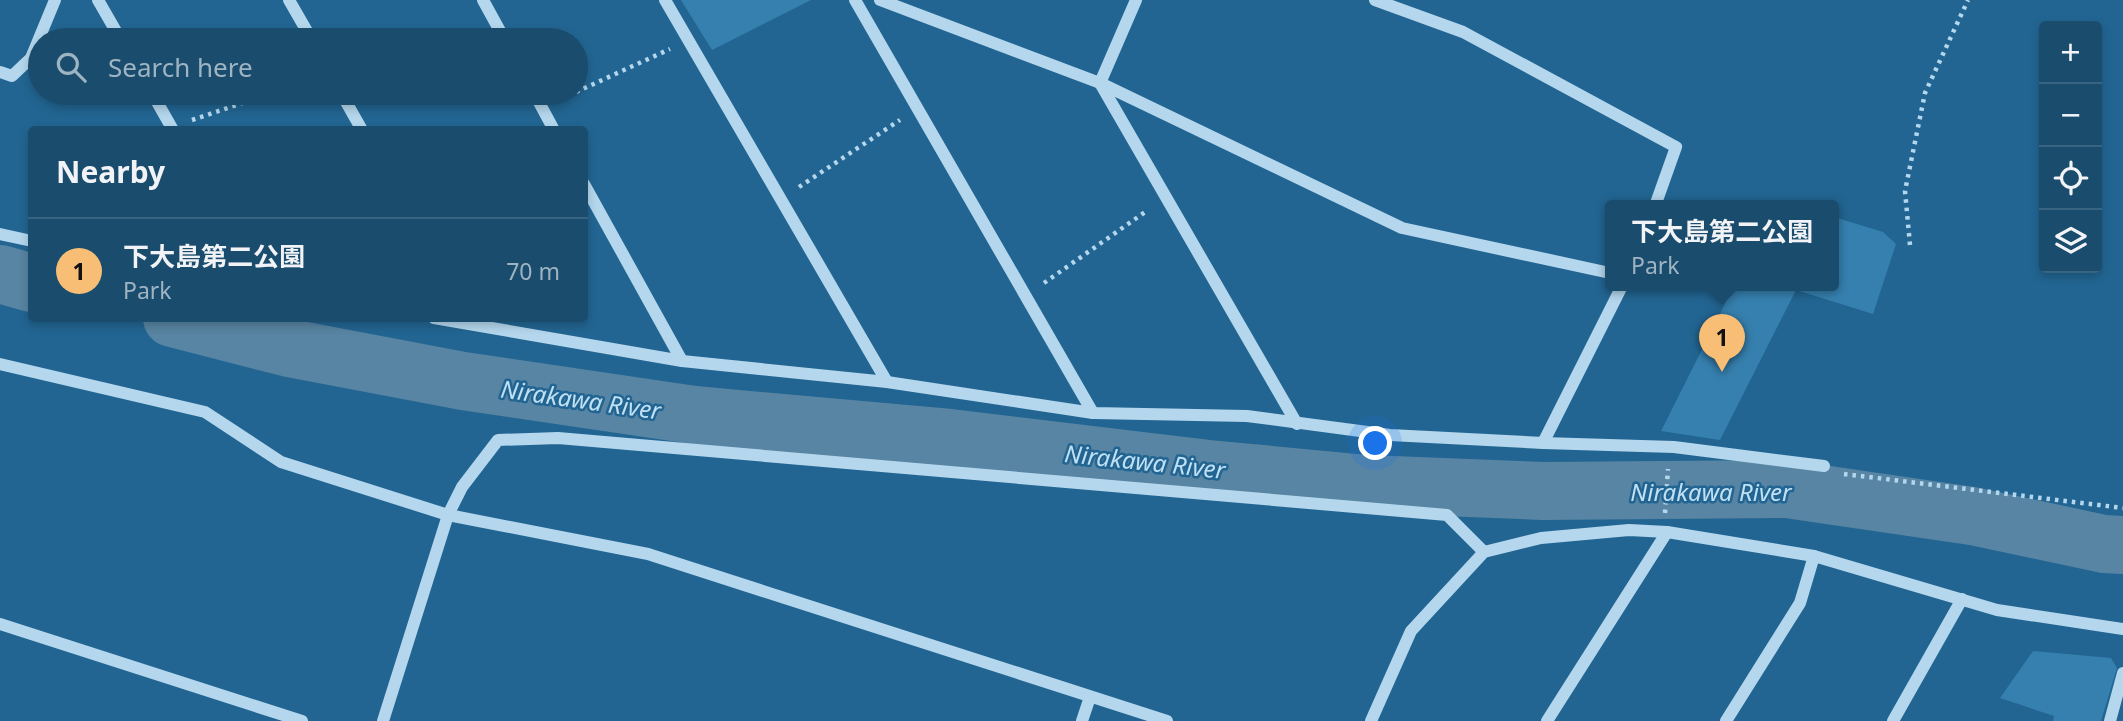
<!DOCTYPE html>
<meta charset="utf-8">
<style>
:root{--surface:#1a4c6e;--page:#275676;--text:#f1f3f6;--muted:#9fb4c2;--line:#386381;--accent:#f9be76}
body{margin:0;font-family:"Noto Sans","Noto Sans JP",sans-serif;background:var(--page);color:var(--text)}
.controls{position:absolute;right:21px;top:21px;display:grid;overflow:hidden;border-radius:7px;box-shadow:0 4px 10px #0003}
.controls button{width:63px;height:63px;display:grid;place-items:center;padding:0;border:0;border-bottom:2px solid var(--line);background:var(--surface);color:var(--text);font:35px sans-serif}
.you{position:absolute;left:1376px;top:444px;width:24px;height:24px;margin:-18px;border:5px solid #fff;border-radius:50%;background:#1a73e8;box-shadow:0 0 0 10px #1a73e833}
.badge{display:grid;place-items:center;width:46px;height:46px;border-radius:50%;background:var(--accent);color:#111;font-size:23px;font-weight:700}
.pin{position:absolute;translate:-50% -58px;filter:drop-shadow(0 2px 4px #0008)}
.pin::after{content:'';position:absolute;top:37px;width:24px;height:21px;background:inherit;clip-path:polygon(0 0,100% 0,50% 100%)}
.popup{position:absolute;left:1605px;top:200px;width:234px;height:91px;box-sizing:border-box;display:grid;place-content:center;border-radius:7px;background:var(--surface);filter:drop-shadow(0 2px 5px #0005);font-size:23px;white-space:nowrap;color:var(--muted)}
.popup b{font-size:26px;color:var(--text)}
.popup::after{content:'';position:absolute;left:50%;top:100%;margin-left:-14px;border:14px solid transparent;border-top-color:var(--surface)}
.list{margin:0;padding:0;list-style:none}
h2{display:flex;justify-content:space-between;align-items:center;height:91px;margin:0;padding:0 28px;font-size:30px}
h2 small{font-size:23px;font-weight:400;color:var(--muted)}
.list li{display:grid;grid-template-columns:46px 1fr auto;gap:21px;align-items:center;box-sizing:border-box;height:105px;padding:0 28px;border-top:2px solid var(--line)}
.list b{display:block;font-size:26px;white-space:nowrap}
.list p{margin:0;font-size:23px;white-space:nowrap;color:var(--muted)}
.list em{font-size:23px;font-style:normal;color:var(--muted)}
.icon{flex:none;width:38px;height:38px;fill:none;stroke:currentColor;stroke-width:2;stroke-linecap:round;stroke-linejoin:round}
.map{position:relative;flex:none;width:2123px;height:721px;overflow:hidden}
.search{position:absolute;background:var(--surface);box-shadow:0 4px 10px #0003;left:28px;top:28px;width:560px;height:77px;display:flex;align-items:center;gap:18px;box-sizing:border-box;padding:0 24px;border-radius:38px;color:var(--muted);font-size:26px}
.panel{position:absolute;background:var(--surface);box-shadow:0 4px 10px #0003;left:28px;top:126px;width:560px;height:196px;border-radius:7px}
.map>svg:first-child{display:block}
</style>
<div class="map">
<svg width="2123" height="721" viewBox="0 0 2123 721">
<rect width="100%" height="100%" fill="#226592"/>
<g fill="#3680af">
<path d="M681,0H811L712,50Z"/>
<path d="M1834,217L1883,232L1896,244L1873,314L1796,290L1720,440L1661,431L1734,286H1834Z"/>
<path d="M2033,651L2111,658L2117,668L2101,721H2053L2054,716L2000,698Z"/>
</g>
<g fill="none" stroke-linecap="round" stroke-linejoin="round">
<g stroke="#5885a3" stroke-width="58">
<path d="M0,274L32,283"/>
<path d="M172,318L289,348L463,381L694,415L950,438L1209,469L1367,484L1543,491L1787,489L1972,516L2104,544L2123,545"/>
</g>
<g stroke="#b4d7ed" stroke-width="4.5" stroke-dasharray="3.5 5" stroke-linecap="butt">
<path d="M576,92L670,49"/>
<path d="M192,120L272,93"/>
<path d="M799,187L900,120"/>
<path d="M1910,245L1905,191L1925,93L1968,0"/>
<path d="M1044,283L1148,210"/>
<path d="M1844,474L2123,508"/>
<path d="M1665,513L1668,469"/>
</g>
<g stroke="#b4d7ed" stroke-width="12">
<path d="M98,0L121,40"/>
<path d="M289,0L312,40"/>
<path d="M483,0L505,40"/>
<path d="M665,0L887,382"/>
<path d="M855,0L1093,413"/>
<path d="M880,0L1100,83L1402,228L1610,273"/>
<path d="M1136,0L1100,83L1297,424"/>
<path d="M1375,0L1463,32L1676,147L1655,206"/>
<path d="M0,72L12,76L31,58L55,0"/>
<path d="M152,93L173,130"/>
<path d="M341,93L362,130"/>
<path d="M534,93L554,130"/>
<path d="M584,184L682,361"/>
<path d="M0,234L32,241"/>
<path d="M434,318L682,361L887,382L1093,413L1247,416L1390,435L1543,443L1622,286"/>
<path d="M0,364L205,412L281,462L448,515L648,554L1167,721"/>
<path d="M1543,443L1674,447L1824,466"/>
<path d="M0,624L302,721"/>
<path d="M383,721L448,515L462,487L498,440L558,438L1447,515L1484,552"/>
<path d="M1082,721L1090,697"/>
<path d="M1371,721L1411,631L1484,552L1541,538L1629,530L1667,532L1814,556L1997,610L2123,629"/>
<path d="M1547,721L1667,532"/>
<path d="M1726,721L1800,603L1814,556"/>
<path d="M1893,721L1962,599"/>
<path d="M2110,721L2123,673"/>
</g>
</g>
<g text-anchor="middle" dominant-baseline="central" stroke-width="5" stroke-linejoin="round" paint-order="stroke">
<g font-size="24" font-style="italic" fill="#c0e0f4" stroke="#226592">
<text transform="translate(581 399) rotate(8)">Nirakawa River</text>
<text transform="translate(1145 461) rotate(6)">Nirakawa River</text>
<text x="1711" y="491">Nirakawa River</text>
</g>
</g>
</svg>
<div class="controls">
<button>+</button>
<button>−</button>
<button><svg class="icon" aria-label="locate" viewBox="0 0 24 24"><circle cx="12" cy="12" r="6"/><path d="M12 2v4M12 18v4M2 12h4M18 12h4"/></svg></button>
<button><svg class="icon" aria-label="layers" viewBox="0 0 24 24"><path d="M12 4l9 5-9 5-9-5zM3 14l9 5 9-5"/></svg></button>
</div>
<div class="you"></div>
<div class="pin badge" style="left:1722px;top:372px">1</div>
<div class="popup"><b>下大島第二公園</b>Park</div>
<div class="search"><svg class="icon" aria-label="search" viewBox="0 0 24 24"><circle cx="10" cy="10" r="6"/><path d="M15 15l6 6"/></svg>Search here</div>
<section class="panel">
<h2>Nearby<small></small></h2>
<ul class="list">
<li><span class="badge">1</span><div><b>下大島第二公園</b><p>Park</p></div><em>70 m</em></li>
</ul>
</section>
</div>
